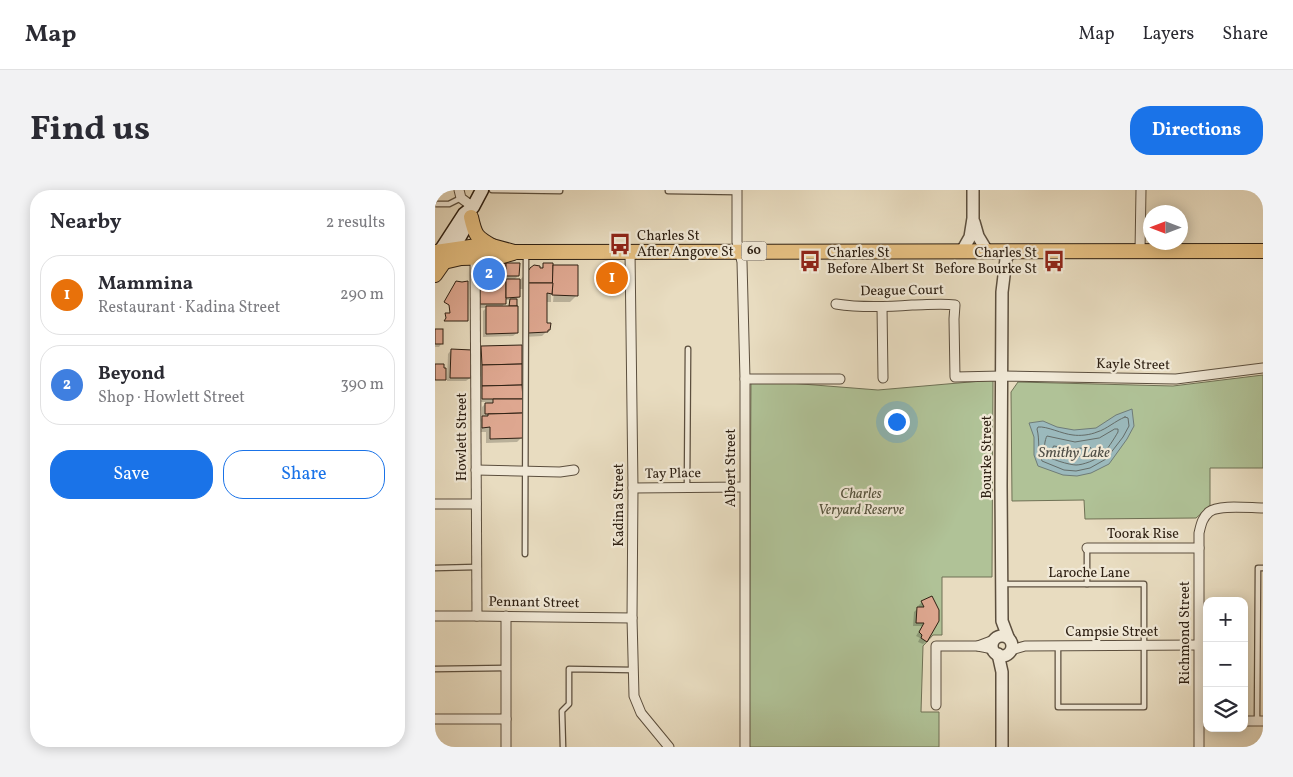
<!DOCTYPE html>
<meta charset="utf-8">
<style>
:root{--surface:#fff;--page:#f2f2f3;--text:#2b2b33;--muted:#7c7c81;--line:#e1e1e2;--accent:#1a73e8}
body{margin:0;font-family:Vollkorn,serif;background:var(--page);color:var(--text)}
.controls{position:absolute;right:15px;bottom:15px;display:grid;overflow:hidden;border-radius:10px;box-shadow:0 2px 12px #0003}
.controls button{width:45px;height:45px;display:grid;place-items:center;padding:0;border:0;border-bottom:1px solid var(--line);background:var(--surface);color:var(--text);font:25px sans-serif}
.compass{position:absolute;left:708px;top:15px;width:45px;height:45px;border-radius:50%;background:var(--surface);box-shadow:0 2px 12px #0003;rotate:270deg}
.you{position:absolute;left:461px;top:231px;width:18px;height:18px;margin:-12px;border:4px solid #fff;border-radius:50%;background:#1a73e8;box-shadow:0 0 0 8px #1a73e833}
.badge{display:grid;place-items:center;width:32px;height:32px;border-radius:50%;background:var(--accent);color:#fff;font-size:16px;font-weight:700}
.pin{position:absolute;translate:-50% -50%;border:2px solid #fff;box-shadow:0 1px 5px #0006}
.list{margin:0;padding:0;list-style:none}
h2{display:flex;justify-content:space-between;align-items:center;height:65px;margin:0;padding:0 20px;font-size:21px}
h2 small{font-size:16px;font-weight:400;color:var(--muted)}
.list li{display:grid;grid-template-columns:32px 1fr auto;gap:15px;align-items:center;box-sizing:border-box;height:80px;margin:0 10px 10px;padding:0 10px;border:1px solid var(--line);border-radius:20px}
.list b{display:block;font-size:19px;white-space:nowrap}
.list p{margin:0;font-size:16px;white-space:nowrap;color:var(--muted)}
.list em{font-size:16px;font-style:normal;color:var(--muted)}
.actions{display:flex;gap:10px;padding:15px 20px}
.actions a{flex:1;padding:11px 0;border:1px solid var(--accent);border-radius:20px;text-align:center;font-size:18px;color:var(--accent)}
.actions .main{background:var(--accent);color:#fff}
.icon{flex:none;width:28px;height:28px;fill:none;stroke:currentColor;stroke-width:2;stroke-linecap:round;stroke-linejoin:round}
.map{position:relative;flex:none;width:828px;height:557px;overflow:hidden;border-radius:20px}
header{display:flex;align-items:center;gap:30px;box-sizing:border-box;height:70px;padding:0 25px;background:var(--surface);border-bottom:1px solid var(--line)}
header strong{font-size:24px}
nav{display:flex;gap:28px;margin-inline-start:auto;font-size:18px}
.intro{display:flex;align-items:center;justify-content:space-between;box-sizing:border-box;height:120px;padding:0 30px}
h1{margin:0;font-size:35px}
.button{padding:12px 22px;border-radius:20px;background:var(--accent);color:#fff;font-size:18px;font-weight:700}
main{display:flex;gap:30px;padding:0 30px}
aside{flex:1;background:var(--surface);border-radius:20px;box-shadow:0 2px 12px #0003}
.map>svg:first-child{display:block}
</style>
<header>
<strong>Map</strong>
<nav><a>Map</a><a>Layers</a><a>Share</a></nav>
</header>
<div class="intro"><h1>Find us</h1><a class="button">Directions</a></div>
<main>
<aside>
<h2>Nearby<small>2 results</small></h2>
<ul class="list">
<li><span class="badge" style="background:#e8710a">1</span><div><b>Mammina</b><p>Restaurant · Kadina Street</p></div><em>290 m</em></li>
<li><span class="badge" style="background:#3f7fe0">2</span><div><b>Beyond</b><p>Shop · Howlett Street</p></div><em>390 m</em></li>
</ul>
<div class="actions"><a class="main">Save</a><a>Share</a></div>
</aside>
<div class="map">
<svg width="828" height="557" viewBox="0 0 828 557">
<rect width="100%" height="100%" fill="#e8dcc0"/>
<filter id="stains"><feTurbulence type="fractalNoise" baseFrequency=".004" numOctaves="4"/><feColorMatrix values="0 0 0 0 .2 0 0 0 0 .09 0 0 0 0 .02 0 0 0 .5 -.17"/></filter>
<radialGradient id="worn" r=".72"><stop offset=".6" stop-color="#630" stop-opacity="0"/><stop offset="1" stop-color="#630" stop-opacity=".3"/></radialGradient>
<g fill="#b0c297" stroke="#6f7155">
<path d="M828,185V278H775V316L761,328L650,329L649,310L577,311L576,202L583,192L738,196Z"/>
<path d="M316,190L443,200L558,190L557,387H507V445H498L488,456L486,522H504V557H314Z"/>
</g>
<path fill="#9bb9bc" stroke="#6f7c78" d="M697,219L699,236L692,249L674,274L656,283L642,286L628,285L603,276L599,265V247L594,233L608,231L622,237L639,240L661,238L681,225Z"/>
<g fill="#0003" fill-rule="evenodd">
<path d="M51,74L83,86L79,90H85L92,82L104,80L109,75L142,105L135,112H111V135L114,139L107,146L88,147V99H84V107L81,110L82,143L78,146L48,147V121L51,118H40L41,83ZM119,101L118,112H116V103ZM70,110H74V117L66,118L70,113Z"/>
<path d="M0,140L7,153L4,157H0Z"/>
<path d="M47,157H86L87,247L82,252L51,253V242H43L42,232L47,228V217L52,212H44V160Z"/>
<path d="M16,160L35,188L31,191H12L13,164Z"/>
<path d="M496,408L491,451L488,454L483,452L485,448L481,446L487,436H478L479,422L482,419L485,418L483,416L487,412Z"/>
</g>
<g fill="none" stroke-linecap="round" stroke-linejoin="round">
<g stroke="#646c68" stroke-width="1">
<path d="M690,227L693,228L694,236L688,247L671,269L655,278L641,281L629,280L607,271C602,260 605,250 602,239L603,237C612,236 627,244 638,245C645,246 655,245 662,242C672,239 680,231 690,227Z"/>
<path d="M680,239H683V242C679,249 672,260 667,265C661,270 648,275 641,275C635,275 614,269 611,265C608,260 610,249 612,246L640,252L664,248Z"/>
<path d="M619,256L638,259L655,257L657,260C645,271 632,266 619,261L618,258Z"/>
</g>
</g>
<g fill="#dea790" stroke="#2e2013">
<path d="M51,73H71V114H45V77H51Z"/>
<path d="M71,73H85L84,86H71Z"/>
<path d="M108,73H118V93H92V81L94,80L95,78L99,75L105,76V78H108Z"/>
<path d="M118,75H143V106L117,105Z"/>
<path d="M71,89H85V107L71,108Z"/>
<path d="M21,91L27,92L33,91V131H9L11,128L10,123H15L14,115L9,112Z"/>
<path d="M92,93H118L117,104L112,103V133H116L115,140H113V142L93,143Z"/>
<path d="M75,109H82V116H74Z"/>
<path d="M51,116H83V143L51,144Z"/>
<rect x="0" y="139" width="8" height="15"/>
<path d="M87,155V174L47,175L46,156Z"/>
<path d="M16,159L37,160L36,188H15Z"/>
<path d="M0,174H9V178H11V190H0Z"/>
<path d="M87,174V195L47,196V175Z"/>
<path d="M87,195L88,209H47V196Z"/>
<path d="M58,209H88V223L50,224V213H58Z"/>
<path d="M88,223V248L55,249V237L47,238V226H53V224Z"/>
<path d="M497,406L504,420V431L492,452L486,448L487,445L484,442L489,433H481L482,417H489L486,411Z"/>
</g>
<g fill="none" stroke-linecap="round" stroke-linejoin="round">
<g stroke="#5c4f3e" stroke-width="7">
<g id="service">
<path d="M57,0L125,1V0"/>
<path d="M233,0V1L302,2"/>
<path d="M0,14H14L26,8"/>
<path d="M252,298L253,159"/>
<path d="M652,358V394"/>
<path d="M90,364L91,65"/>
<path d="M0,378L41,377"/>
<path d="M568,394H709V517H623V456"/>
<path d="M0,479L70,478"/>
<path d="M822,531L823,378H828"/>
<path d="M128,557L127,521L134,514V479L198,480"/>
</g>
</g>
<g stroke="#5c4f3e" stroke-width="11">
<g id="minor">
<path d="M24,0L26,8L38,17"/>
<path d="M302,0V52L307,72L310,189V557"/>
<path d="M705,61L706,0"/>
<path d="M195,62L198,298L197,428L199,506L206,523L234,557"/>
<path d="M40,68L42,426"/>
<path d="M401,114C426,118 451,117 477,115C492,115 506,113 520,115L519,129L520,187L567,186L741,189L828,178"/>
<path d="M447,117L448,188"/>
<path d="M310,189H405"/>
<path d="M41,280L125,282L139,280"/>
<path d="M198,298L309,297"/>
<path d="M0,314H41"/>
<path d="M652,358H764"/>
<path d="M0,426H42L197,428"/>
<path d="M543,456L559,450"/>
<path d="M576,460L590,456L763,455"/>
<path d="M501,515V456H543L558,459"/>
<path d="M0,529H71"/>
<path d="M809,531H828"/>
<path d="M71,557V426"/>
<path d="M764,557V343C766,335 767,328 774,322C783,314 815,318 828,318"/>
</g>
</g>
<g stroke="#5c4f3e" stroke-width="14">
<g id="tertiary">
<path d="M539,32L543,46L552,61"/>
<path d="M527,61L535,47L538,28V0"/>
<circle cx="567" cy="456" r="10"/>
<path d="M573,447L567,431L566,295L567,102L571,69L575,61"/>
<path d="M563,464L567,482V557"/>
</g>
</g>
<g stroke="#2e2013" stroke-width="15">
<g id="secondary">
<path d="M18,59L34,31"/>
<path d="M5,61L29,24L38,17L47,0"/>
</g>
</g>
<g stroke="#2e2013" stroke-width="16">
<path id="primary" d="M0,85L14,65"/>
</g>
<g stroke="#2e2013" stroke-width="16">
<g id="trunk">
<path d="M36,27C40,45 41,47 57,56"/>
<path d="M0,62L42,56H57L79,62L828,61"/>
<path d="M0,74L26,68L64,67L78,63"/>
</g>
</g>
<use href="#service" stroke="#f0e8d6" stroke-width="4.5"/>
<use href="#minor" stroke="#f0e8d6" stroke-width="9"/>
<use href="#tertiary" stroke="#f0e8d6" stroke-width="11"/>
<use href="#secondary" stroke="#f0e8d6" stroke-width="12"/>
<use href="#primary" stroke="#e4be80" stroke-width="14"/>
<use href="#trunk" stroke="#e4be80" stroke-width="14"/>
</g>
<defs>
<g id="bus-bare" transform="scale(1.725)"><path d="M-5-6H5V4H4V6H2V4H-2V6H-4V4H-5ZM-3.5-4V0h7V-4ZM-3.5 1.2v1.5H-2V1.2ZM2 1.2v1.5H3.5V1.2Z" fill="#8f2418" stroke="#f0e8d6" stroke-width="2.5" paint-order="stroke"/></g>
</defs>
<g fill-rule="evenodd">
<use href="#bus-bare" x="185" y="54"/>
<use href="#bus-bare" x="375" y="71"/>
<use href="#bus-bare" x="619" y="71"/>
</g>
<g text-anchor="middle" dominant-baseline="central" stroke-width="4.5" stroke-linejoin="round" paint-order="stroke">
<rect fill="#f0e8d6" stroke="#685c4e" stroke-width="1" x="306.5" y="51.5" width="25" height="19" rx="4"/>
<g font-size="12" font-weight="bold" fill="#2e2013">
<text x="319" y="61">60</text>
</g>
<g font-size="14" fill="#2e2013" stroke="#f0e8d6" text-anchor="start">
<text x="202" y="46">Charles St<tspan x="202" dy="16">After Angove St</tspan></text>
<text x="392" y="63">Charles St<tspan x="392" dy="16">Before Albert St</tspan></text>
<text x="602" y="63" text-anchor="end">Charles St<tspan x="602" dy="16">Before Bourke St</tspan></text>
</g>
<g font-size="14" fill="#2e2013" stroke="#f0e8d6">
<text transform="translate(467 101) rotate(-1)">Deague Court</text>
<text transform="translate(698 175) rotate(1)">Kayle Street</text>
<text transform="translate(27 247) rotate(-90)">Howlett Street</text>
<text transform="translate(552 267) rotate(-90)">Bourke Street</text>
<text transform="translate(296 278) rotate(-90)">Albert Street</text>
<text transform="translate(238 284) rotate(-1)">Tay Place</text>
<text transform="translate(184 315) rotate(-90)">Kadina Street</text>
<text x="708" y="344">Toorak Rise</text>
<text x="654" y="383">Laroche Lane</text>
<text transform="translate(99 413) rotate(1)">Pennant Street</text>
<text x="677" y="442">Campsie Street</text>
<text transform="translate(750 443) rotate(-90)">Richmond Street</text>
</g>
<g font-size="14" font-style="italic" fill="#55513b" stroke="#f0e8d6">
<text x="426" y="304">Charles<tspan x="426" dy="16">Veryard Reserve</tspan></text>
</g>
<g font-size="15" font-style="italic" fill="#4f4e46" stroke="#f0e8d6">
<text x="639" y="263">Smithy Lake</text>
</g>
</g>
<rect width="100%" height="100%" filter="url(#stains)"/>
<rect width="100%" height="100%" fill="url(#worn)"/>
</svg>
<div class="controls">
<button>+</button>
<button>−</button>
<button><svg class="icon" aria-label="layers" viewBox="0 0 24 24"><path d="M12 4l9 5-9 5-9-5zM3 14l9 5 9-5"/></svg></button>
</div>
<svg class="compass" viewBox="-18 -18 36 36"><path d="M0-13l5 13h-10z" fill="#e53935"/><path d="M0 13l5-13h-10z" fill="#7c7c81"/></svg>
<div class="you"></div>
<div class="pin badge" style="left:177px;top:88px;background:#e8710a">1</div>
<div class="pin badge" style="left:54px;top:84px;background:#3f7fe0">2</div>
</div>
</main>
